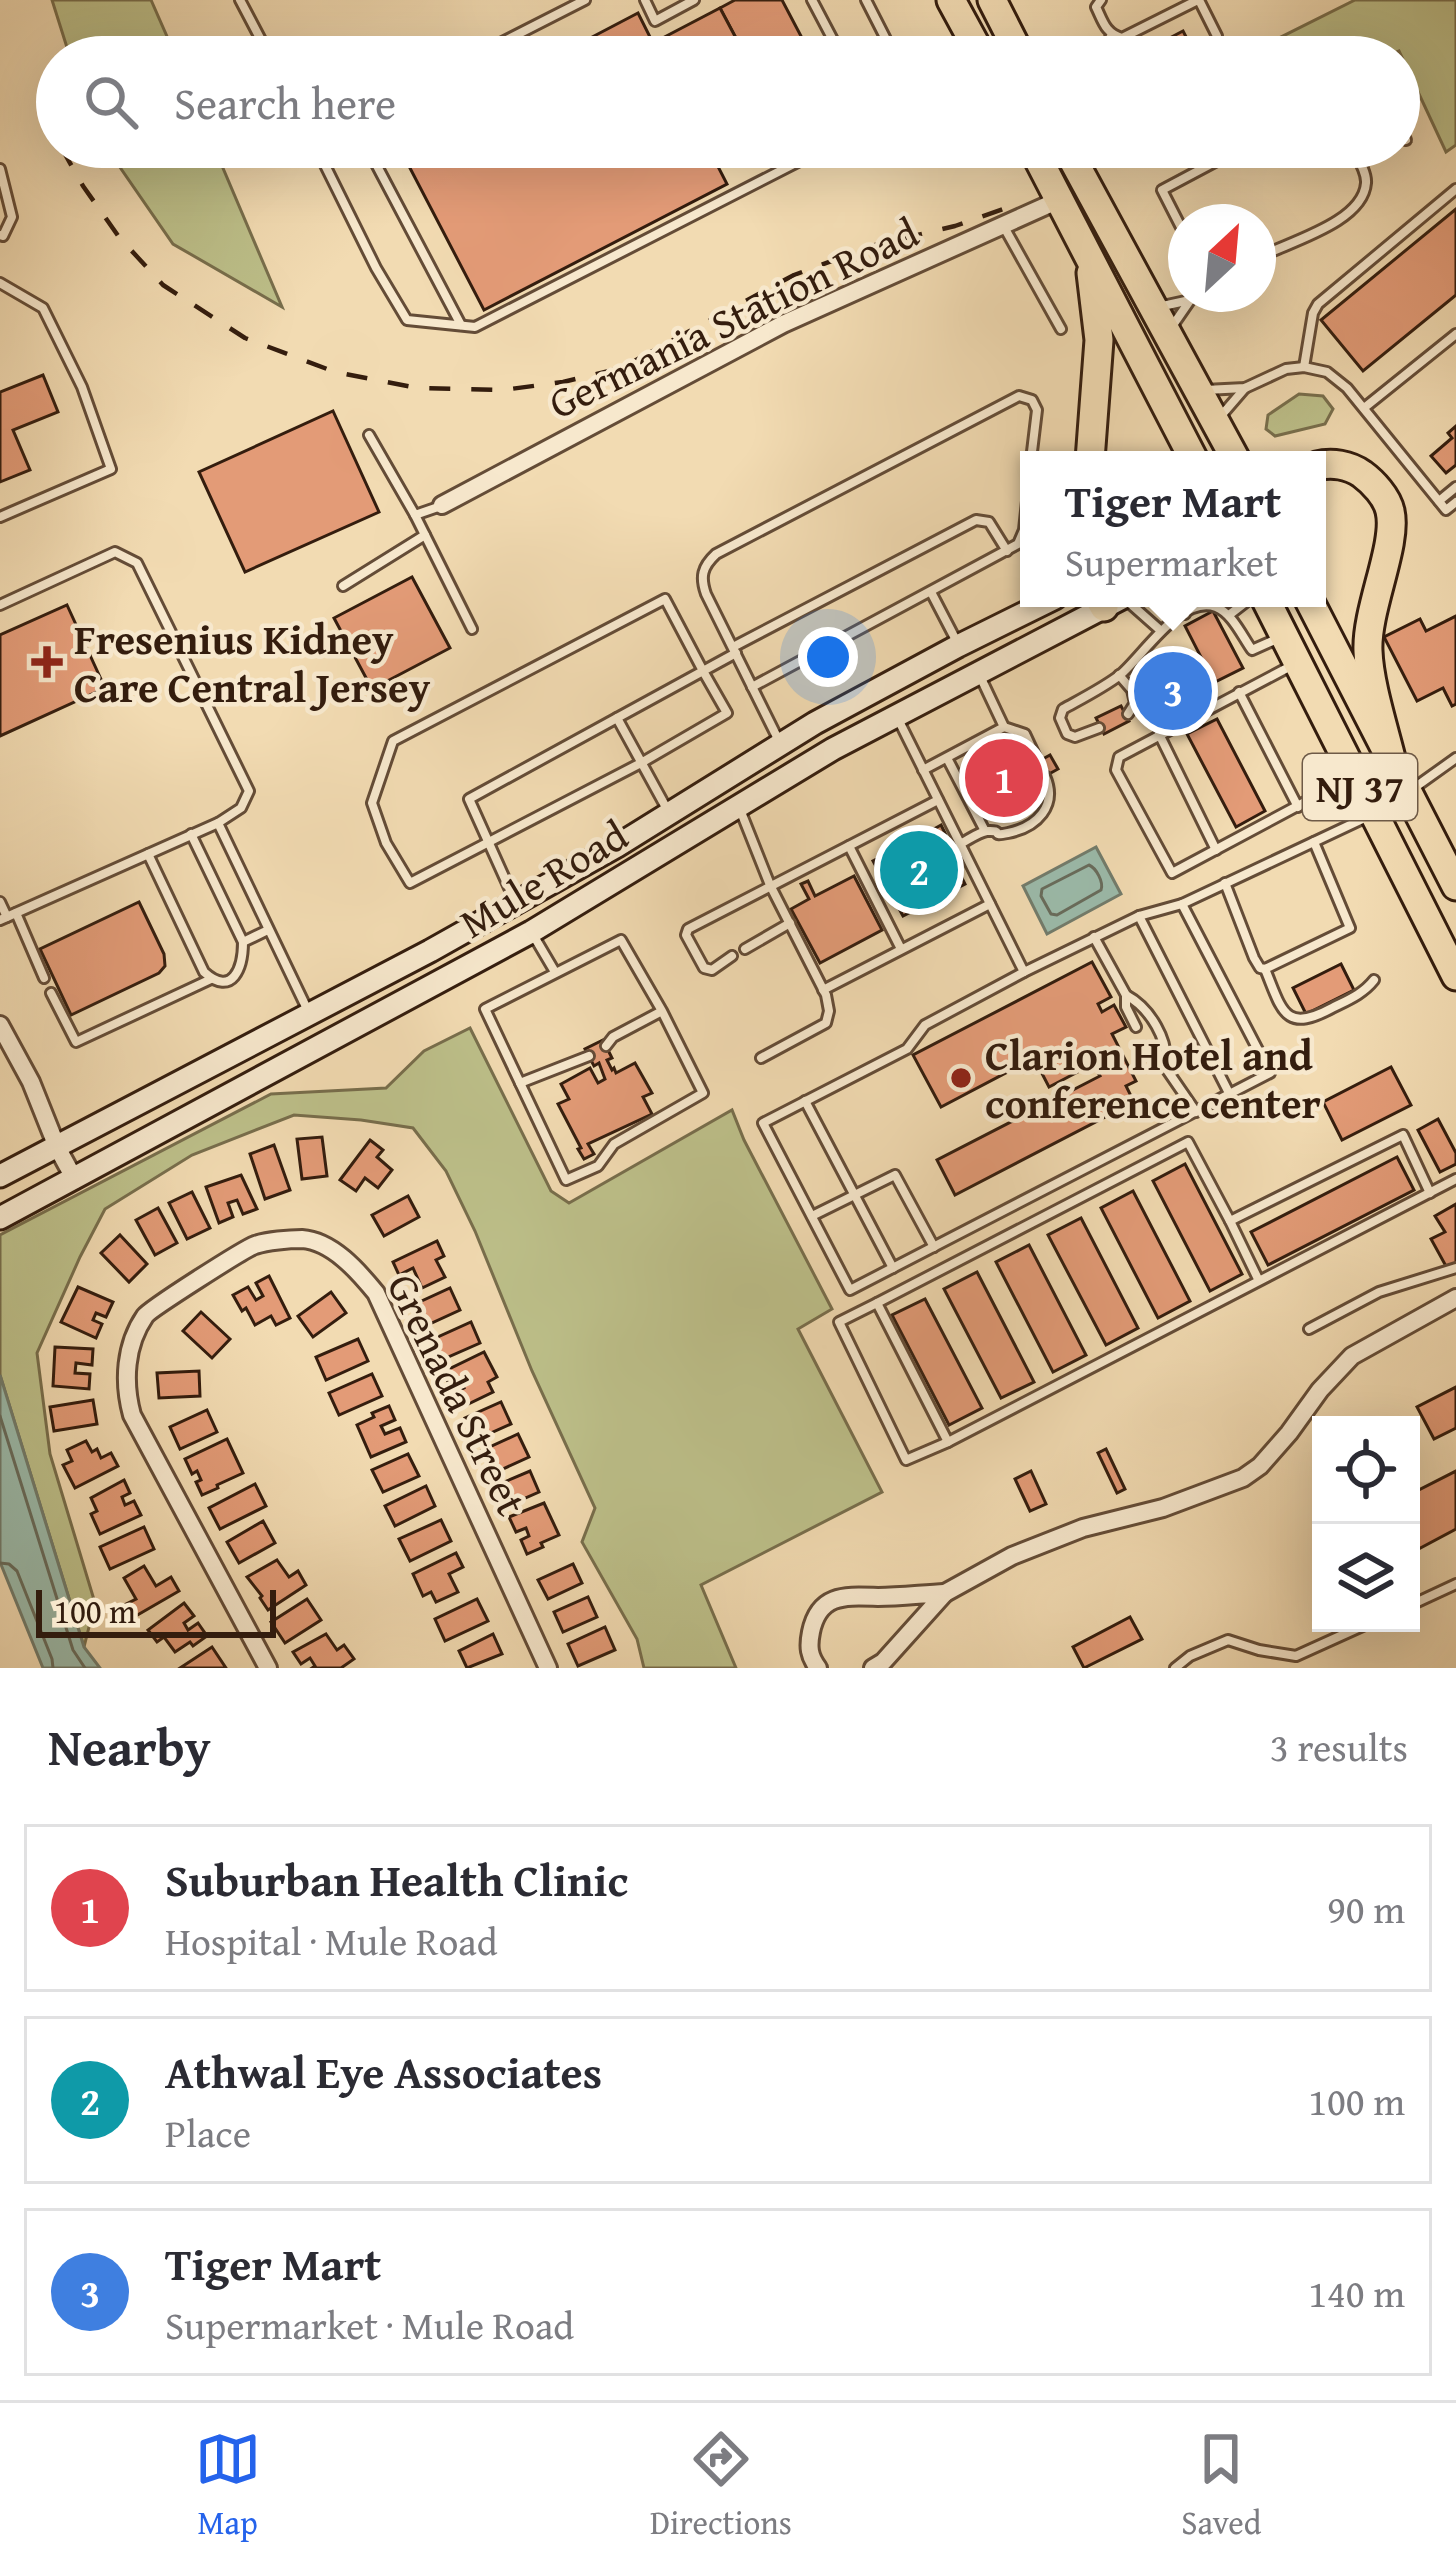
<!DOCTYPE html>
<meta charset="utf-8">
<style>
:root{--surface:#fff;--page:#f7f7f7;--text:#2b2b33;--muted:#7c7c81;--line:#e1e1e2;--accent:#2563eb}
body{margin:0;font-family:"Gentium Book Plus",serif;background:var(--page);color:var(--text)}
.controls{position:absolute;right:36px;bottom:36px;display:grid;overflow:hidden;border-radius:0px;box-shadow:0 12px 48px #0002}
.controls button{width:108px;height:108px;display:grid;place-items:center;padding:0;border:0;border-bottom:3px solid var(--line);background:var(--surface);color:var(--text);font:60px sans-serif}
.compass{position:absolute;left:1168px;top:204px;width:108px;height:108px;border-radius:50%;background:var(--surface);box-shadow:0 12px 48px #0002;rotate:26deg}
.scale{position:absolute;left:36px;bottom:30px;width:240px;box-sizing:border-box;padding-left:12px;border:6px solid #341d0e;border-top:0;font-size:33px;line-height:42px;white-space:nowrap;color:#341d0e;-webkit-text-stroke:9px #f7e8cd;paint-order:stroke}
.you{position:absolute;left:828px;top:657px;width:42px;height:42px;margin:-30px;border:9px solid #fff;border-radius:50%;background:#1a73e8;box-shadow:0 0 0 18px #1a73e833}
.badge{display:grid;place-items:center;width:78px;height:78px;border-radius:50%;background:var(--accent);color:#fff;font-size:39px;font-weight:700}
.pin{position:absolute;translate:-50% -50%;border:6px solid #fff;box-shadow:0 3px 12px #0006}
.popup{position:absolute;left:1020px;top:451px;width:306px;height:156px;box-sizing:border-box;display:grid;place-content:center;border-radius:0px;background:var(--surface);filter:drop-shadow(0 3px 9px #0005);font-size:39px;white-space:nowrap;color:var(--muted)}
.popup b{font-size:45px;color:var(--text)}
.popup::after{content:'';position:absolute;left:50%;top:100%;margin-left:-24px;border:24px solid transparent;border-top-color:var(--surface)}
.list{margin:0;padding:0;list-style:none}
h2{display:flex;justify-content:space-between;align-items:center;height:156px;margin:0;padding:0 48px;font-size:51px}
h2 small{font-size:39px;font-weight:400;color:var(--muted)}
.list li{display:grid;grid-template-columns:78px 1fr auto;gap:36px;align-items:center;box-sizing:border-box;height:168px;margin:0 24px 24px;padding:0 24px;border:3px solid var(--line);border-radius:0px}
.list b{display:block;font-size:45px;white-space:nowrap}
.list p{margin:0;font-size:39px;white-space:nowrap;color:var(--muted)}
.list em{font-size:39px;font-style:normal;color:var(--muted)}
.icon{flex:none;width:66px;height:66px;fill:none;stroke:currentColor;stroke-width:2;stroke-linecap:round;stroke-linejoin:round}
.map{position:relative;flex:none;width:1456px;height:1668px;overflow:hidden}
.search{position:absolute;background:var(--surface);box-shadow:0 12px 48px #0002;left:36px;right:36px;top:36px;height:132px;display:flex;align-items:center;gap:30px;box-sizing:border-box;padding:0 42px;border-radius:66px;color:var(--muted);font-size:45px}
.sheet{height:732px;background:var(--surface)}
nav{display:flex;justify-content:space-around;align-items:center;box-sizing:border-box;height:168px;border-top:3px solid var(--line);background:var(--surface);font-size:33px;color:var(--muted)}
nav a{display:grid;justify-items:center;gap:6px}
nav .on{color:var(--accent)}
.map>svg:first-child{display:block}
</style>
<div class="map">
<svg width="1456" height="1668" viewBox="0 0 1456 1668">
<rect width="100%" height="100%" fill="#f2dbb2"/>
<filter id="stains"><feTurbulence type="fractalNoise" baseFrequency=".00167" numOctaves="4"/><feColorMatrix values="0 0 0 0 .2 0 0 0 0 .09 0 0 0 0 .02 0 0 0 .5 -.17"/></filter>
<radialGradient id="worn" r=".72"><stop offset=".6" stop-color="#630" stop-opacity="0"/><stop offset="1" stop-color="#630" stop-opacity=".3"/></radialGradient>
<g fill="#bdc08a" stroke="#786e4c" stroke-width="3">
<path d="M52,0H151L176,57H70Z"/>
<path d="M1355,0H1456V145L1446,152L1399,51L1385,57H1241Z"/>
<path d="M106,147H214L282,307L173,244Z"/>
<path d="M1299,394L1323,396L1333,409L1325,424L1275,436L1266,429L1268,415Z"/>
<path d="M470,1028L551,1191L569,1203L732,1110L744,1140L832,1309L798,1329L882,1492L701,1585L736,1668H644L637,1639L582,1542L595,1508L532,1371L475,1231L446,1171L413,1128L361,1120L294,1115L192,1155L105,1209L80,1257L37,1353L50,1454L95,1603L84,1647L0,1375V1235L271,1094L386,1088L424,1051Z"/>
</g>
<g fill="#9bbbab" stroke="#727c6c" stroke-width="3">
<path d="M1096,847L1121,894L1047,934L1023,886Z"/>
<path d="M0,1375L84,1647L100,1668H43L0,1562Z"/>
</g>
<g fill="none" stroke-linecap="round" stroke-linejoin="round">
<g stroke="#686c5c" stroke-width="3">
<path d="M1089,865C1096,868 1104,882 1101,890L1057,915L1051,914L1041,896L1042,889Z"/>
<path d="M0,1416L73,1650L85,1668"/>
<path d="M0,1563L9,1564L17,1571L52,1659L53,1668"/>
</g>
</g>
<g fill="#e39b77" stroke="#341d0e" stroke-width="3">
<path d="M735,0H782L812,57H746L720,8Z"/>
<path d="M720,8L746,57H554L638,13L653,43Z"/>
<path d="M1183,31L1196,56L1150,57L1147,50Z"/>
<path d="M399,147H708L727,184L484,310Z"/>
<path d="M1456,209V295L1363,371L1321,320Z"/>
<path d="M43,375L58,412L13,430L30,470L0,482V392Z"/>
<path d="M333,411L379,512L245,572L199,472Z"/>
<path d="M1456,426V465L1446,473L1431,456L1452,438L1448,433Z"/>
<path d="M412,577L450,648L372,689L334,618Z"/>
<path d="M67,605L105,688L0,736V635Z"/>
<path d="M1213,611L1243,668L1185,697L1173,674L1202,659L1185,626Z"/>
<path d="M1456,616V704L1452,706L1443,688L1417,701L1384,637L1420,619L1426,631Z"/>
<path d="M1173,668L1192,704L1174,713L1155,677Z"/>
<path d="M1121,706L1129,721L1104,734L1096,718Z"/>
<path d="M1217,719L1265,811L1236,827L1187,734Z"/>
<path d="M1002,755L1007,763L1016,757L1023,770L1050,755L1058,769L1031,784L1034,789L988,814L969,780L990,769L987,764Z"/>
<path d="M941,825L946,835L942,838L965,884L903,916L873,861L910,842L916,834H925Z"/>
<path d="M854,876L882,930L820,963L791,909L809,899L801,884L808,881L815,896Z"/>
<path d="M139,902L164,954L165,966L159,973L71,1015L40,949Z"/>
<path d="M1092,962L1111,997L1098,1004L1102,1012L1114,1005L1126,1027L1112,1034L1136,1081L1126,1086L1134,1102L955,1195L937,1160L1100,1076L1093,1064L1049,1087L1034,1058L941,1107L913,1055Z"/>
<path d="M1341,964L1354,990L1306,1014L1293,988Z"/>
<path d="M603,1040L612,1058L607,1060L612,1070L614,1068L616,1073L635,1063L652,1093L643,1097L652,1114L588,1144L594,1154L584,1159L578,1149L581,1148L558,1104L569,1099L561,1084L590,1068L598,1083L605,1079L599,1063L594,1066L585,1049Z"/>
<path d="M1391,1067L1411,1105L1342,1140L1323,1102Z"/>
<path d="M1438,1119L1456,1153V1164L1440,1172L1418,1130Z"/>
<path d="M322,1137L327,1176L302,1179L297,1139Z"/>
<path d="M370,1140L383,1150L377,1157L392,1170L378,1188L365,1178L356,1191L340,1180Z"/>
<path d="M274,1145L290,1190L265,1199L250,1154Z"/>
<path d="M1397,1157L1414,1190L1268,1265L1251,1232Z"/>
<path d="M1185,1164L1242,1274L1210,1291L1153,1181Z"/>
<path d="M241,1175L257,1209L243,1214L237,1200L228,1203L233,1217L219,1223L206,1187Z"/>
<path d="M1133,1191L1190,1301L1158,1318L1101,1208Z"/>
<path d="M192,1192L210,1228L187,1239L169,1203Z"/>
<path d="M408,1196L419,1217L384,1236L372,1215Z"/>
<path d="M1456,1204V1263L1447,1268L1431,1239L1445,1232L1435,1216Z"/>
<path d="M158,1208L177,1243L155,1255L136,1220Z"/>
<path d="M1081,1218L1138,1328L1106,1345L1048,1235Z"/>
<path d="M120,1235L147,1264L129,1282L101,1253Z"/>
<path d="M437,1241L444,1256L436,1260L445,1277L422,1288L413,1268L399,1275L393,1262Z"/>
<path d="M1029,1245L1086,1355L1053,1372L996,1262Z"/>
<path d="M977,1272L1034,1382L1001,1398L944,1289Z"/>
<path d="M269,1276L290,1318L276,1325L271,1316L255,1325L246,1308L242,1311L233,1295L248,1287L256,1300L263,1296L256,1283Z"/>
<path d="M78,1287L113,1302L106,1317L96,1313L93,1320L102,1324L96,1338L61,1322Z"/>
<path d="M450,1288L460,1310L423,1327L413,1305Z"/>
<path d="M331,1292L346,1313L313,1337L298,1316Z"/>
<path d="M925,1299L982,1408L949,1425L892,1315Z"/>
<path d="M201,1312L230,1339L212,1358L183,1331Z"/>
<path d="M471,1322L480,1343L439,1361L429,1341Z"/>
<path d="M358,1339L368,1361L326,1380L316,1357Z"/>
<path d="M55,1347L93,1349L92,1365L76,1363L75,1373L90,1374L89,1389L53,1386Z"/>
<path d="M484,1352L497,1377L488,1382L493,1392L460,1408L453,1394L464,1388L460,1381L450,1386L443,1372Z"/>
<path d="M199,1371L200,1396L159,1398L157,1373Z"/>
<path d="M372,1374L382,1396L339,1415L329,1393Z"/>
<path d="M1456,1387V1428L1434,1439L1417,1407Z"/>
<path d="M93,1400L97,1424L54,1431L50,1407Z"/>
<path d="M501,1402L511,1424L475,1440L465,1418Z"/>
<path d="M389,1406L395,1420L381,1426L385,1434L400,1428L406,1442L371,1457L357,1425L374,1417L372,1413Z"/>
<path d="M207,1410L217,1432L180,1449L170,1427Z"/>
<path d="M518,1434L529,1457L492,1474L481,1451Z"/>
<path d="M227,1439L243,1473L217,1485L218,1488L202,1495L196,1482L201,1480L197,1471L192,1474L185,1459Z"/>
<path d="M86,1441L92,1452L97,1449L101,1458L111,1453L118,1466L75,1488L63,1465L72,1461L67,1450Z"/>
<path d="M1106,1449L1125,1489L1117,1493L1098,1453Z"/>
<path d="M408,1454L419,1476L383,1492L372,1470Z"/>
<path d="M530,1471L539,1492L505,1507L495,1486Z"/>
<path d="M1031,1471L1046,1504L1030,1511L1015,1479Z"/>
<path d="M1456,1471V1529L1411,1553V1494Z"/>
<path d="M124,1480L130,1493L122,1497L125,1505L134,1501L141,1515L100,1534L91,1514L97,1511L91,1498Z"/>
<path d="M255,1484L266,1506L220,1529L209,1508Z"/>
<path d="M426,1486L435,1506L395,1526L385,1506Z"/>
<path d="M544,1503L559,1535L541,1543L543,1547L527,1554L521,1540L529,1536L526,1528L516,1532L509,1517Z"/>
<path d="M441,1520L451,1541L410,1561L399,1539Z"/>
<path d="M263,1521L275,1543L239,1563L227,1542Z"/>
<path d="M144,1527L154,1549L110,1569L100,1547Z"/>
<path d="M456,1553L463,1567L449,1574L458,1592L436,1602L431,1592L423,1596L413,1574Z"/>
<path d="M277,1560L289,1577L298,1571L306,1585L268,1610L260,1598L262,1596L247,1577Z"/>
<path d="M573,1564L582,1583L548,1599L538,1580Z"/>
<path d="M144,1566L156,1586L171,1577L179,1591L134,1617L126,1604L136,1599L124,1578Z"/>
<path d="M588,1597L597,1617L563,1632L554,1612Z"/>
<path d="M307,1599L321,1620L285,1643L271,1622Z"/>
<path d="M477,1599L488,1621L445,1641L435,1619Z"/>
<path d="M184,1603L194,1616L184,1623L188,1630L198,1623L207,1636L193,1646L190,1642L175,1652L164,1637L157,1642L148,1630Z"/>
<path d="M1130,1617L1142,1639L1084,1668L1073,1647Z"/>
<path d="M605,1627L615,1650L578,1666L568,1644Z"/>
<path d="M326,1634L337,1650L344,1645L354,1659L341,1668H312L315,1666L310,1658L301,1664L293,1652Z"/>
<path d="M493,1634L502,1654L467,1668L459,1651Z"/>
<path d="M212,1647L226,1668H180Z"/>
</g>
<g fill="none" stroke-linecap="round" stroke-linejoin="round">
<g stroke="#644c37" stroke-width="14">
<g id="service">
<path d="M240,0L270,57"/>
<path d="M645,0L655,21L694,0"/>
<path d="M812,0L842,57"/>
<path d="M866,0L895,57"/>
<path d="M1101,0L1096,7C1103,21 1105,33 1122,38L1198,0"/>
<path d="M1199,0L1217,36L1213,51L1204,57"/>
<path d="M473,57L585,0"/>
<path d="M1098,57L1112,35"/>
<path d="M1399,126L1406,140"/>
<path d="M316,147L376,268L407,320L475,327L827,147"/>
<path d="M367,147L461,325"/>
<path d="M0,169L12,217L3,236L0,235"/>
<path d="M1004,227L1061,329"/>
<path d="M1186,237L1162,190L1243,147"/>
<path d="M1258,258C1288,242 1363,223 1366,183C1367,172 1357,157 1352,147"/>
<path d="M0,283L43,308L82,387L111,469L0,517"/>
<path d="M1158,307L1190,300"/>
<path d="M1171,328L1191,299L1199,294"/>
<path d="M1304,367L1313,313L1318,304L1456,189"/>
<path d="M1205,390L1245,388L1286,369L1304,367L1327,372L1347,388L1446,510L1456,502"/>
<path d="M1364,408L1456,334"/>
<path d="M1220,417L1245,388"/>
<path d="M369,435L415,515L441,506"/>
<path d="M1439,501L1456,487"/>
<path d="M415,515L472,629"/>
<path d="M343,586L425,535"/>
<path d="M931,592L958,644"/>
<path d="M1183,598L1185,614"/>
<path d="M1125,599L1160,630"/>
<path d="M0,605L115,552L137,563L249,791L241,808L218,823"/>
<path d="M1229,615L1251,598"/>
<path d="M733,647L976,520L989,522L1007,551"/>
<path d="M1291,666L1119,757L1116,770L1172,873L1348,779"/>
<path d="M979,674L1004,727L1025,734L1038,762"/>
<path d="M1119,675L1132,690L1135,703L1128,714"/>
<path d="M752,687L1018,544L1024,530L1029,482"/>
<path d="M1239,692L1298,807"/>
<path d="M897,717L1024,972L1139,916L1182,904L1369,816"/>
<path d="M1099,728L1075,737L1067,734L1060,718L1063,709C1081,699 1103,688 1120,675C1143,656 1181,594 1216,607C1232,613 1242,636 1252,650L1277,639"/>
<path d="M1159,734L1216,850"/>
<path d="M780,743L706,594C700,577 702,567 716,554L1019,396L1032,400L1037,410L1031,460"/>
<path d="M947,758L985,831"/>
<path d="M923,770L1004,727"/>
<path d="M1414,788L1456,758"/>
<path d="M739,807L770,885L826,995L829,1011L826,1023L761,1058"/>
<path d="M668,811L617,718L703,671L665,599L393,741L372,803L386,843L410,883L641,763L727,713L703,671L736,653"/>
<path d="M191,834L243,942"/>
<path d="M960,844C968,840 979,832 987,831C1006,830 988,837 1008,833C1037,827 1058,806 1045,776"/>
<path d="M849,846L901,949"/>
<path d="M148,854L204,972C233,998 243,967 243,942L268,930"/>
<path d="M1225,883L1254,958L1260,968L1265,969L1350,928L1314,842"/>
<path d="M515,901L469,799L617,718"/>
<path d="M0,902L7,917"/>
<path d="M16,913L44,978"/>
<path d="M1139,916L1230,1095"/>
<path d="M0,920L218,823L309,1013"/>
<path d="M532,933L555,972"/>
<path d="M1094,937L1126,995V1007L1136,1027"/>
<path d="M745,949L790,923"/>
<path d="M732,956L712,970L704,968L686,935L688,929L938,800"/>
<path d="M1265,969C1282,1010 1284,1034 1332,1008C1348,1000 1363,994 1374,980"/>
<path d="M1024,972L925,1025L907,1049L763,1123L850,1290L1270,1073L1182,904"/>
<path d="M823,990L990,904"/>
<path d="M51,993L76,1042L211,979"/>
<path d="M1126,995C1150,1008 1170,1041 1165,1067"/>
<path d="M606,1046L613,1037L662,1011L621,940L485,1009L566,1180L598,1166L614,1144L703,1093L662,1011"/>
<path d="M1149,1051L1153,1059L1165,1067L1196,1112"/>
<path d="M520,1083L589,1056"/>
<path d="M805,1101L893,1268"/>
<path d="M812,1216L895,1175L934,1247"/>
<path d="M1230,1221L1403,1135L1430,1193"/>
<path d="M1259,1281L1230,1221L1188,1142L877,1303L948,1442L1456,1179"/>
<path d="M877,1303L839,1322L906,1460L948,1442"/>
<path d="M1309,1329L1379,1292L1456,1268"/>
<path d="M1411,1605L1456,1584"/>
<path d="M1175,1668L1190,1656L1228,1640L1259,1650L1296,1656L1369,1623"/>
</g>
</g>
<g stroke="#644c37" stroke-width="22">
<g id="minor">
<path d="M442,505L783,324L1059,200"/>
<path d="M0,1025L31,1082L57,1147L75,1180"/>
<path d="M945,1593L1012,1556L1083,1528L1163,1508L1243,1478L1260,1466L1289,1433L1320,1390L1352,1356L1456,1298"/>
<path d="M268,1668L132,1415C123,1382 125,1345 145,1316C150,1309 244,1249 255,1245C267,1241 289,1239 302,1239C332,1241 358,1271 376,1293L548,1668"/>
<path d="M818,1668C809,1656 808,1647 811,1632C819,1593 846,1596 878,1597C900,1597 923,1594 945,1593L883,1662L873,1668"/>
</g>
</g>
<g stroke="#341d0e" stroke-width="27">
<g id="secondary">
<path d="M0,1176L430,951L617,846L815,723L958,646L1055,598"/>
<path d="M0,1218L531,932L833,749L1122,598"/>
</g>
</g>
<g stroke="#341d0e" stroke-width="33">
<g id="trunk">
<path d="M951,0L982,57"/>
<path d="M992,0L1021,57"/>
<path d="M1032,147L1194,460"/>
<path d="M1066,147L1236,460"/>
<path d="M1090,460L1099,340L1091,273"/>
<path d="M1317,466C1332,462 1349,465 1362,474C1373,482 1387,497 1390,511C1398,544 1366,609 1368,651C1369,683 1384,729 1392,762"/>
<path d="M1099,598L1104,607"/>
<path d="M1265,598L1456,976"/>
<path d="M1308,598L1456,886"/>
</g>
</g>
<use href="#service" stroke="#f7e8cd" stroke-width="8"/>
<use href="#minor" stroke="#f7e8cd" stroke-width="16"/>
<use href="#secondary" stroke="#f7e8cd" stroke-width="21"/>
<use href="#trunk" stroke="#f2dbb2" stroke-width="27"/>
<g stroke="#341d0e" stroke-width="4.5" stroke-dasharray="21 21" stroke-linecap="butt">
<path d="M45,118L57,139"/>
<path d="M61,147L83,186L119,237L163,285L245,338L335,372L417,388L503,390L563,382L621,368L794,275L875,245L955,226L1009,207"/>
</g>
</g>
<g fill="#8f2418" stroke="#f7e8cd" stroke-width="4.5">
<path d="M41 644h12v12h12v12h-12v12h-12v-12h-12v-12h12z"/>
<circle cx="961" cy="1078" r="12"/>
</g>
<g text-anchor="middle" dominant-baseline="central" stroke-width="9" stroke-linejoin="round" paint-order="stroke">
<rect fill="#f7e8cd" stroke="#6e5a47" stroke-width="3" x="1303" y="754" width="114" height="66" rx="9"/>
<g font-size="39" font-weight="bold" fill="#341d0e">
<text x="1360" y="787">NJ 37</text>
</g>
<g font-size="42" fill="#341d0e" stroke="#f7e8cd">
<text transform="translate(733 317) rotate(-26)">Germania Station Road</text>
<text transform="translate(543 878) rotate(-31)">Mule Road</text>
<text transform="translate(458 1394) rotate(64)">Grenada Street</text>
</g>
<g font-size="42" font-weight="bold" fill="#341d0e" stroke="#f7e8cd" text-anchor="start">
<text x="74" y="638">Fresenius Kidney<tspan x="74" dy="48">Care Central Jersey</tspan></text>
<text x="985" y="1054">Clarion Hotel and<tspan x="985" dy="48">conference center</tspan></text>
</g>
</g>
<rect width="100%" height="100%" filter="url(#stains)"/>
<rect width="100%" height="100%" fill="url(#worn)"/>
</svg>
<div class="controls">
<button><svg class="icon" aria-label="locate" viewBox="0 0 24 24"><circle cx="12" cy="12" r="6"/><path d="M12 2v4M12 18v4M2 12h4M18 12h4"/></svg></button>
<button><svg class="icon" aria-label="layers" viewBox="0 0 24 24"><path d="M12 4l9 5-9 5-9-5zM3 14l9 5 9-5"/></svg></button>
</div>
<svg class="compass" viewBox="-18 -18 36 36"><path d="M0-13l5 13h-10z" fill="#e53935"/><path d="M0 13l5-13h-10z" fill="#7c7c81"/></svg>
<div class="scale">100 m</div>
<div class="you"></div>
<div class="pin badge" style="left:1004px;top:778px;background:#e0444e">1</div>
<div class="pin badge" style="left:919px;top:870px;background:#0f9aa8">2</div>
<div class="pin badge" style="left:1173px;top:691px;background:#3f7fe0">3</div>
<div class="popup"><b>Tiger Mart</b>Supermarket</div>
<div class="search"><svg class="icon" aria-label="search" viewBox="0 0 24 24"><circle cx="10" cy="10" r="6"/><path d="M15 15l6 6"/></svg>Search here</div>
</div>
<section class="sheet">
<h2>Nearby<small>3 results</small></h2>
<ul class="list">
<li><span class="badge" style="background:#e0444e">1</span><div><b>Suburban Health Clinic</b><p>Hospital · Mule Road</p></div><em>90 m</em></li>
<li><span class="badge" style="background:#0f9aa8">2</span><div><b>Athwal Eye Associates</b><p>Place</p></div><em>100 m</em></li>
<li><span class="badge" style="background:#3f7fe0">3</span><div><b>Tiger Mart</b><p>Supermarket · Mule Road</p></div><em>140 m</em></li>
</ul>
</section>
<nav>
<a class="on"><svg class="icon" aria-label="map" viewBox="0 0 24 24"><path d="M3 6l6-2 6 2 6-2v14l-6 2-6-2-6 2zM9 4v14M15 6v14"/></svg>Map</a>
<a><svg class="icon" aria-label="directions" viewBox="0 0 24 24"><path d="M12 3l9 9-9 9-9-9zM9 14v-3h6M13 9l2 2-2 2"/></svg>Directions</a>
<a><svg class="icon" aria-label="saved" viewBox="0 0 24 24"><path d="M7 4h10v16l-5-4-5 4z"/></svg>Saved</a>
</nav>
